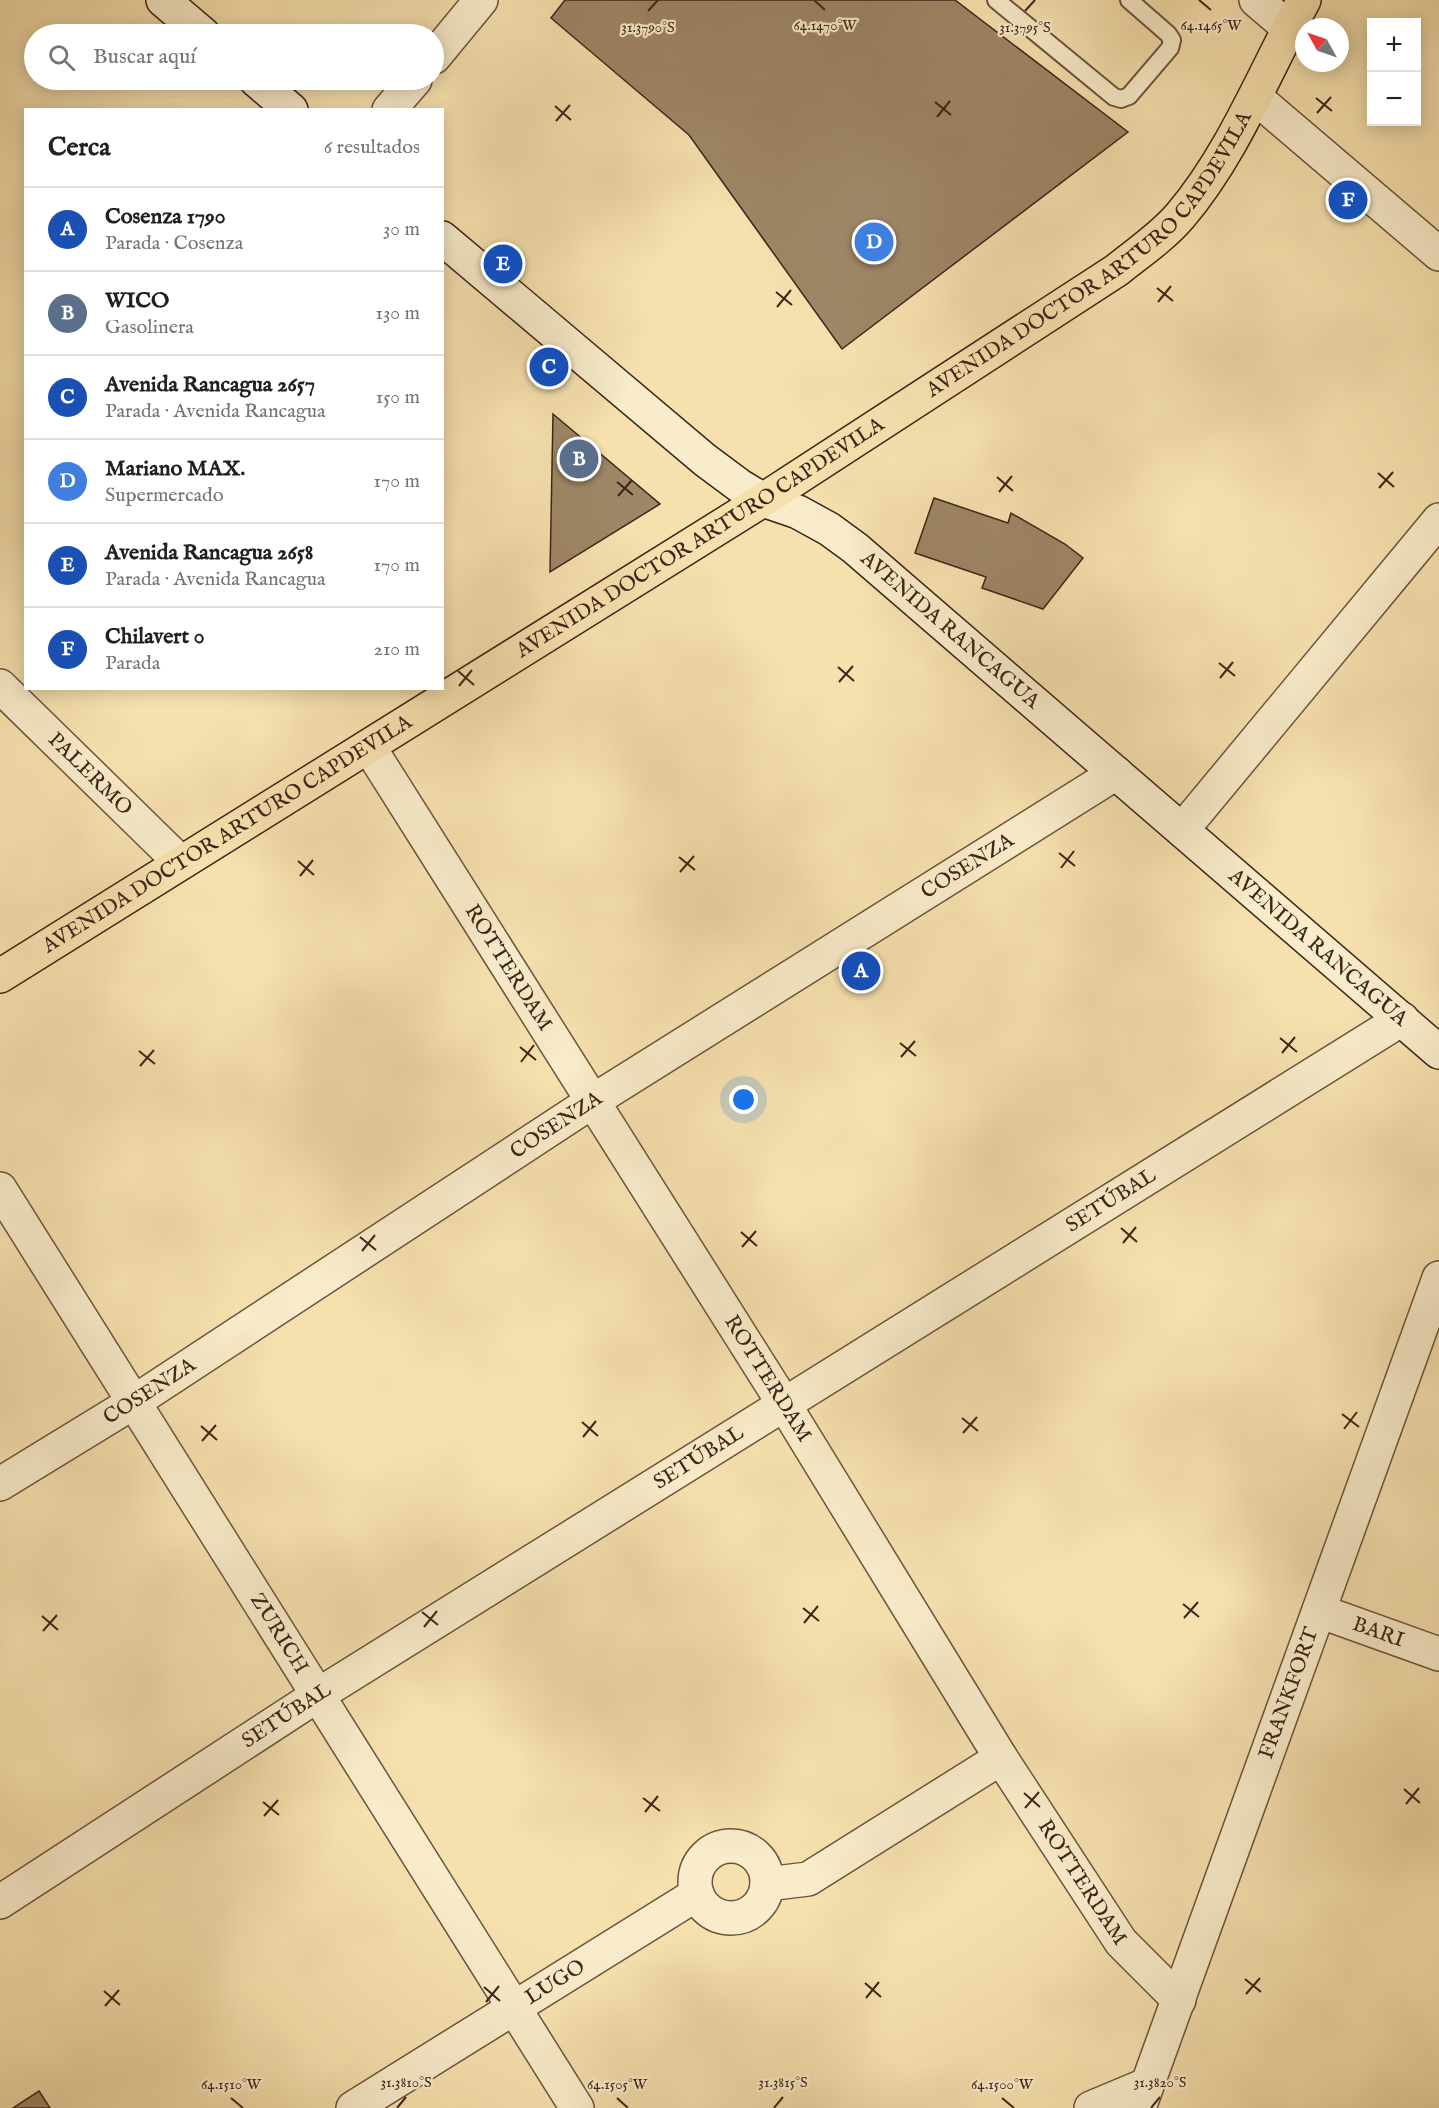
<!DOCTYPE html>
<html lang="es">
<meta charset="utf-8">
<style>
:root{--surface:#fff;--page:#f6f6f6;--text:#202124;--muted:#757577;--line:#e0e0e0;--accent:#0f766e}
body{margin:0;font-family:"IM FELL English",serif;background:var(--page);color:var(--text)}
.controls{position:absolute;right:18px;top:18px;display:grid;overflow:hidden;border-radius:0px;box-shadow:0 3px 15px #0003}
.controls button{width:54px;height:54px;display:grid;place-items:center;padding:0;border:0;border-bottom:2px solid var(--line);background:var(--surface);color:var(--text);font:30px sans-serif}
.compass{position:absolute;left:1295px;top:18px;width:54px;height:54px;border-radius:50%;background:var(--surface);box-shadow:0 3px 15px #0003;rotate:310deg}
.you{position:absolute;left:744px;top:1100px;width:21px;height:21px;margin:-15px;border:4px solid #fff;border-radius:50%;background:#1a73e8;box-shadow:0 0 0 9px #1a73e833}
.badge{display:grid;place-items:center;width:39px;height:39px;border-radius:50%;background:var(--accent);color:#fff;font-size:20px;font-weight:700}
.pin{position:absolute;translate:-50% -50%;border:3px solid #fff;box-shadow:0 2px 6px #0006}
.list{margin:0;padding:0;list-style:none}
h2{display:flex;justify-content:space-between;align-items:center;height:78px;margin:0;padding:0 24px;font-size:26px}
h2 small{font-size:20px;font-weight:400;color:var(--muted)}
.list li{display:grid;grid-template-columns:39px 1fr auto;gap:18px;align-items:center;box-sizing:border-box;height:84px;padding:0 24px;border-top:2px solid var(--line)}
.list b{display:block;font-size:22px;white-space:nowrap}
.list p{margin:0;font-size:20px;white-space:nowrap;color:var(--muted)}
.list em{font-size:20px;font-style:normal;color:var(--muted)}
.icon{flex:none;width:33px;height:33px;fill:none;stroke:currentColor;stroke-width:2;stroke-linecap:round;stroke-linejoin:round}
.map{position:relative;flex:none;width:1439px;height:2108px;overflow:hidden}
.search{position:absolute;background:var(--surface);box-shadow:0 3px 15px #0003;left:24px;top:24px;width:420px;height:66px;display:flex;align-items:center;gap:15px;box-sizing:border-box;padding:0 21px;border-radius:33px;color:var(--muted);font-size:22px}
.panel{position:absolute;background:var(--surface);box-shadow:0 3px 15px #0003;left:24px;top:108px;width:420px;height:582px;border-radius:0px}
.map>svg:first-child{display:block}
</style>
<div class="map">
<svg width="1439" height="2108" viewBox="0 0 1439 2108">
<rect width="100%" height="100%" fill="#f6e1ae"/>
<filter id="stains"><feTurbulence type="fractalNoise" baseFrequency=".00333" numOctaves="4"/><feColorMatrix values="0 0 0 0 .2 0 0 0 0 .09 0 0 0 0 .02 0 0 0 .5 -.17"/></filter>
<radialGradient id="worn" r=".72"><stop offset=".6" stop-color="#630" stop-opacity="0"/><stop offset="1" stop-color="#630" stop-opacity=".3"/></radialGradient>
<g fill="#9e8666" stroke="#3e2419" stroke-width="1.5">
<path d="M565,0H955L1128,132L842,349L689,135L551,18Z"/>
<path d="M553,414L660,504L550,572Z"/>
<path d="M934,498L1008,523L1011,513L1065,544L1083,558L1043,609L982,588L986,577L915,553Z"/>
<path d="M39,2091L50,2108H13Z"/>
</g>
<g fill="none" stroke-linecap="round" stroke-linejoin="round">
<g stroke="#6c533e" stroke-width="20">
<path id="service" d="M996,0L1114,97L1121,99L1129,96L1170,48L1172,40L1168,34L1129,0"/>
</g>
<g stroke="#6c533e" stroke-width="36">
<g id="minor">
<path d="M1256,0L1289,28"/>
<path d="M434,57L481,0"/>
<path d="M1256,98L1439,254"/>
<path d="M389,110L415,80"/>
<path id="s1" d="M0,686L180,862"/>
<path id="s2" d="M369,747L784,1404L1001,1758L1121,1942L1179,2000"/>
<path d="M1182,830L1439,520"/>
<path id="s3" d="M0,1189L577,2108"/>
<path id="s4" d="M0,1484L134,1402L593,1101L1116,773"/>
<path id="s5" d="M1319,1611L1439,1654"/>
<circle cx="731" cy="1882" r="36"/>
<path d="M767,1884L808,1879L1001,1758"/>
<path id="s6" d="M0,1902L318,1695L1402,1019"/>
<path id="s7" d="M353,2108L697,1894"/>
<path d="M1091,2108L1146,2085"/>
<path id="s8" d="M1139,2108L1439,1278"/>
</g>
</g>
<g stroke="#3e2419" stroke-width="36">
<g id="secondary">
<path d="M163,0L203,34"/>
<path d="M256,80L291,110"/>
<path id="s9" d="M442,238L705,460L740,486L763,500L798,512L829,529L855,548L1439,1052"/>
</g>
</g>
<g stroke="#3e2419" stroke-width="36">
<g id="primary">
<path id="s10" d="M0,976L763,500L1117,270C1138,253 1162,237 1180,216C1233,154 1265,71 1304,0"/>
</g>
</g>
<use href="#service" stroke="#f9ecca" stroke-width="16"/>
<use href="#minor" stroke="#f9ecca" stroke-width="33"/>
<use href="#secondary" stroke="#f9ecca" stroke-width="33"/>
<use href="#primary" stroke="#f6e1ae" stroke-width="33"/>
</g>
<path fill="none" stroke="#3e2419" stroke-width="2" d="M814,0L825,10M1199,0L1211,10M648,11L658,0M1025,11L1035,0M1316,98L1332,111M935,102L951,115M555,106L571,120M1317,113L1331,97M937,117L950,101M556,121L570,105M1157,288L1173,301M776,292L792,305M1158,302L1171,286M777,307L791,290M1378,473L1394,487M997,477L1013,491M617,482L633,495M1379,488L1393,472M999,492L1012,476M618,496L632,480M1219,663L1235,676M838,667L854,681M458,671L474,685M1220,678L1233,662M839,682L853,666M459,686L472,670M1059,853L1075,866M679,857L695,870M298,861L314,875M1061,868L1074,851M680,872L694,856M300,876L313,860M1280,1038L1297,1052M900,1043L916,1056M520,1047L536,1060M139,1051L155,1064M1282,1053L1295,1037M901,1057L915,1041M521,1062L534,1045M140,1066L154,1050M1121,1228L1137,1242M741,1232L757,1246M360,1237L376,1250M1123,1243L1136,1227M742,1247L756,1231M362,1251L375,1235M1342,1414L1359,1427M962,1418L978,1431M582,1422L598,1436M201,1426L217,1440M1344,1429L1357,1412M963,1433L977,1417M583,1437L596,1421M202,1441L216,1425M1183,1604L1199,1617M803,1608L819,1621M422,1612L438,1625M42,1616L58,1630M1184,1618L1198,1602M804,1623L818,1606M424,1627L437,1611M43,1631L57,1615M1404,1789L1420,1803M1024,1793L1040,1807M643,1798L660,1811M263,1802L279,1815M1406,1804L1419,1788M1025,1808L1039,1792M645,1812L658,1796M264,1816L278,1800M1245,1979L1261,1992M865,1983L881,1997M484,1987L500,2001M104,1991L120,2005M1246,1994L1260,1978M866,1998L879,1982M486,2002L499,1986M105,2006L119,1990M231,2098L243,2108M617,2098L628,2108M1002,2098L1014,2108M397,2108L406,2097M774,2108L783,2097M1151,2108L1160,2097"/>
<g text-anchor="middle" dominant-baseline="central" stroke-width="4.5" stroke-linejoin="round" paint-order="stroke">
<g font-size="21" fill="#3e2419" stroke="#f9ecca">
<text stroke="none"><textPath href="#s10" startOffset="1312">AVENIDA DOCTOR ARTURO CAPDEVILA</textPath></text>
<text stroke="none"><textPath href="#s10" startOffset="826">AVENIDA DOCTOR ARTURO CAPDEVILA</textPath></text>
<text stroke="none"><textPath href="#s9" startOffset="645">AVENIDA RANCAGUA</textPath></text>
<text stroke="none"><textPath href="#s1" startOffset="126">PALERMO</textPath></text>
<text stroke="none"><textPath href="#s10" startOffset="268">AVENIDA DOCTOR ARTURO CAPDEVILA</textPath></text>
<text stroke="none"><textPath href="#s4" startOffset="1148">COSENZA</textPath></text>
<text stroke="none"><textPath href="#s9" startOffset="1131">AVENIDA RANCAGUA</textPath></text>
<text stroke="none"><textPath href="#s2" startOffset="261">ROTTERDAM</textPath></text>
<text stroke="none"><textPath href="#s4" startOffset="662">COSENZA</textPath></text>
<text stroke="none"><textPath href="#s6" startOffset="1314">SETÚBAL</textPath></text>
<text stroke="none"><textPath href="#s2" startOffset="747">ROTTERDAM</textPath></text>
<text stroke="none"><textPath href="#s4" startOffset="176">COSENZA</textPath></text>
<text stroke="none"><textPath href="#s6" startOffset="828">SETÚBAL</textPath></text>
<text stroke="none"><textPath href="#s5" startOffset="63">BARI</textPath></text>
<text stroke="none"><textPath href="#s3" startOffset="525">ZURICH</textPath></text>
<text stroke="none"><textPath href="#s8" startOffset="441">FRANKFORT</textPath></text>
<text stroke="none"><textPath href="#s6" startOffset="342">SETÚBAL</textPath></text>
<text stroke="none"><textPath href="#s2" startOffset="1341">ROTTERDAM</textPath></text>
<text stroke="none"><textPath href="#s7" startOffset="238">LUGO</textPath></text>
</g>
</g>
<g font-size="15" text-anchor="middle" fill="#3e2419" stroke="#f9ecca" stroke-width="4.5" stroke-linejoin="round" paint-order="stroke">
<text x="1211" y="30">64.1465°W</text>
<text x="825" y="30">64.1470°W</text>
<text x="648" y="32">31.3790°S</text>
<text x="1025" y="32">31.3795°S</text>
<text x="406" y="2087">31.3810°S</text>
<text x="783" y="2087">31.3815°S</text>
<text x="1160" y="2087">31.3820°S</text>
<text x="231" y="2089">64.1510°W</text>
<text x="617" y="2089">64.1505°W</text>
<text x="1002" y="2089">64.1500°W</text>
</g>
<rect width="100%" height="100%" filter="url(#stains)"/>
<rect width="100%" height="100%" fill="url(#worn)"/>
</svg>
<div class="controls">
<button>+</button>
<button>−</button>
</div>
<svg class="compass" viewBox="-18 -18 36 36"><path d="M0-13l5 13h-10z" fill="#e53935"/><path d="M0 13l5-13h-10z" fill="#757577"/></svg>
<div class="you"></div>
<div class="pin badge" style="left:861px;top:971px;background:#1a4fb4">A</div>
<div class="pin badge" style="left:579px;top:459px;background:#5c6f8a">B</div>
<div class="pin badge" style="left:549px;top:367px;background:#1a4fb4">C</div>
<div class="pin badge" style="left:874px;top:242px;background:#3f7fe0">D</div>
<div class="pin badge" style="left:503px;top:264px;background:#1a4fb4">E</div>
<div class="pin badge" style="left:1348px;top:200px;background:#1a4fb4">F</div>
<div class="search"><svg class="icon" aria-label="search" viewBox="0 0 24 24"><circle cx="10" cy="10" r="6"/><path d="M15 15l6 6"/></svg>Buscar aquí</div>
<section class="panel">
<h2>Cerca<small>6 resultados</small></h2>
<ul class="list">
<li><span class="badge" style="background:#1a4fb4">A</span><div><b>Cosenza 1790</b><p>Parada · Cosenza</p></div><em>30 m</em></li>
<li><span class="badge" style="background:#5c6f8a">B</span><div><b>WICO</b><p>Gasolinera</p></div><em>130 m</em></li>
<li><span class="badge" style="background:#1a4fb4">C</span><div><b>Avenida Rancagua 2657</b><p>Parada · Avenida Rancagua</p></div><em>150 m</em></li>
<li><span class="badge" style="background:#3f7fe0">D</span><div><b>Mariano MAX.</b><p>Supermercado</p></div><em>170 m</em></li>
<li><span class="badge" style="background:#1a4fb4">E</span><div><b>Avenida Rancagua 2658</b><p>Parada · Avenida Rancagua</p></div><em>170 m</em></li>
<li><span class="badge" style="background:#1a4fb4">F</span><div><b>Chilavert 0</b><p>Parada</p></div><em>210 m</em></li>
</ul>
</section>
</div>
